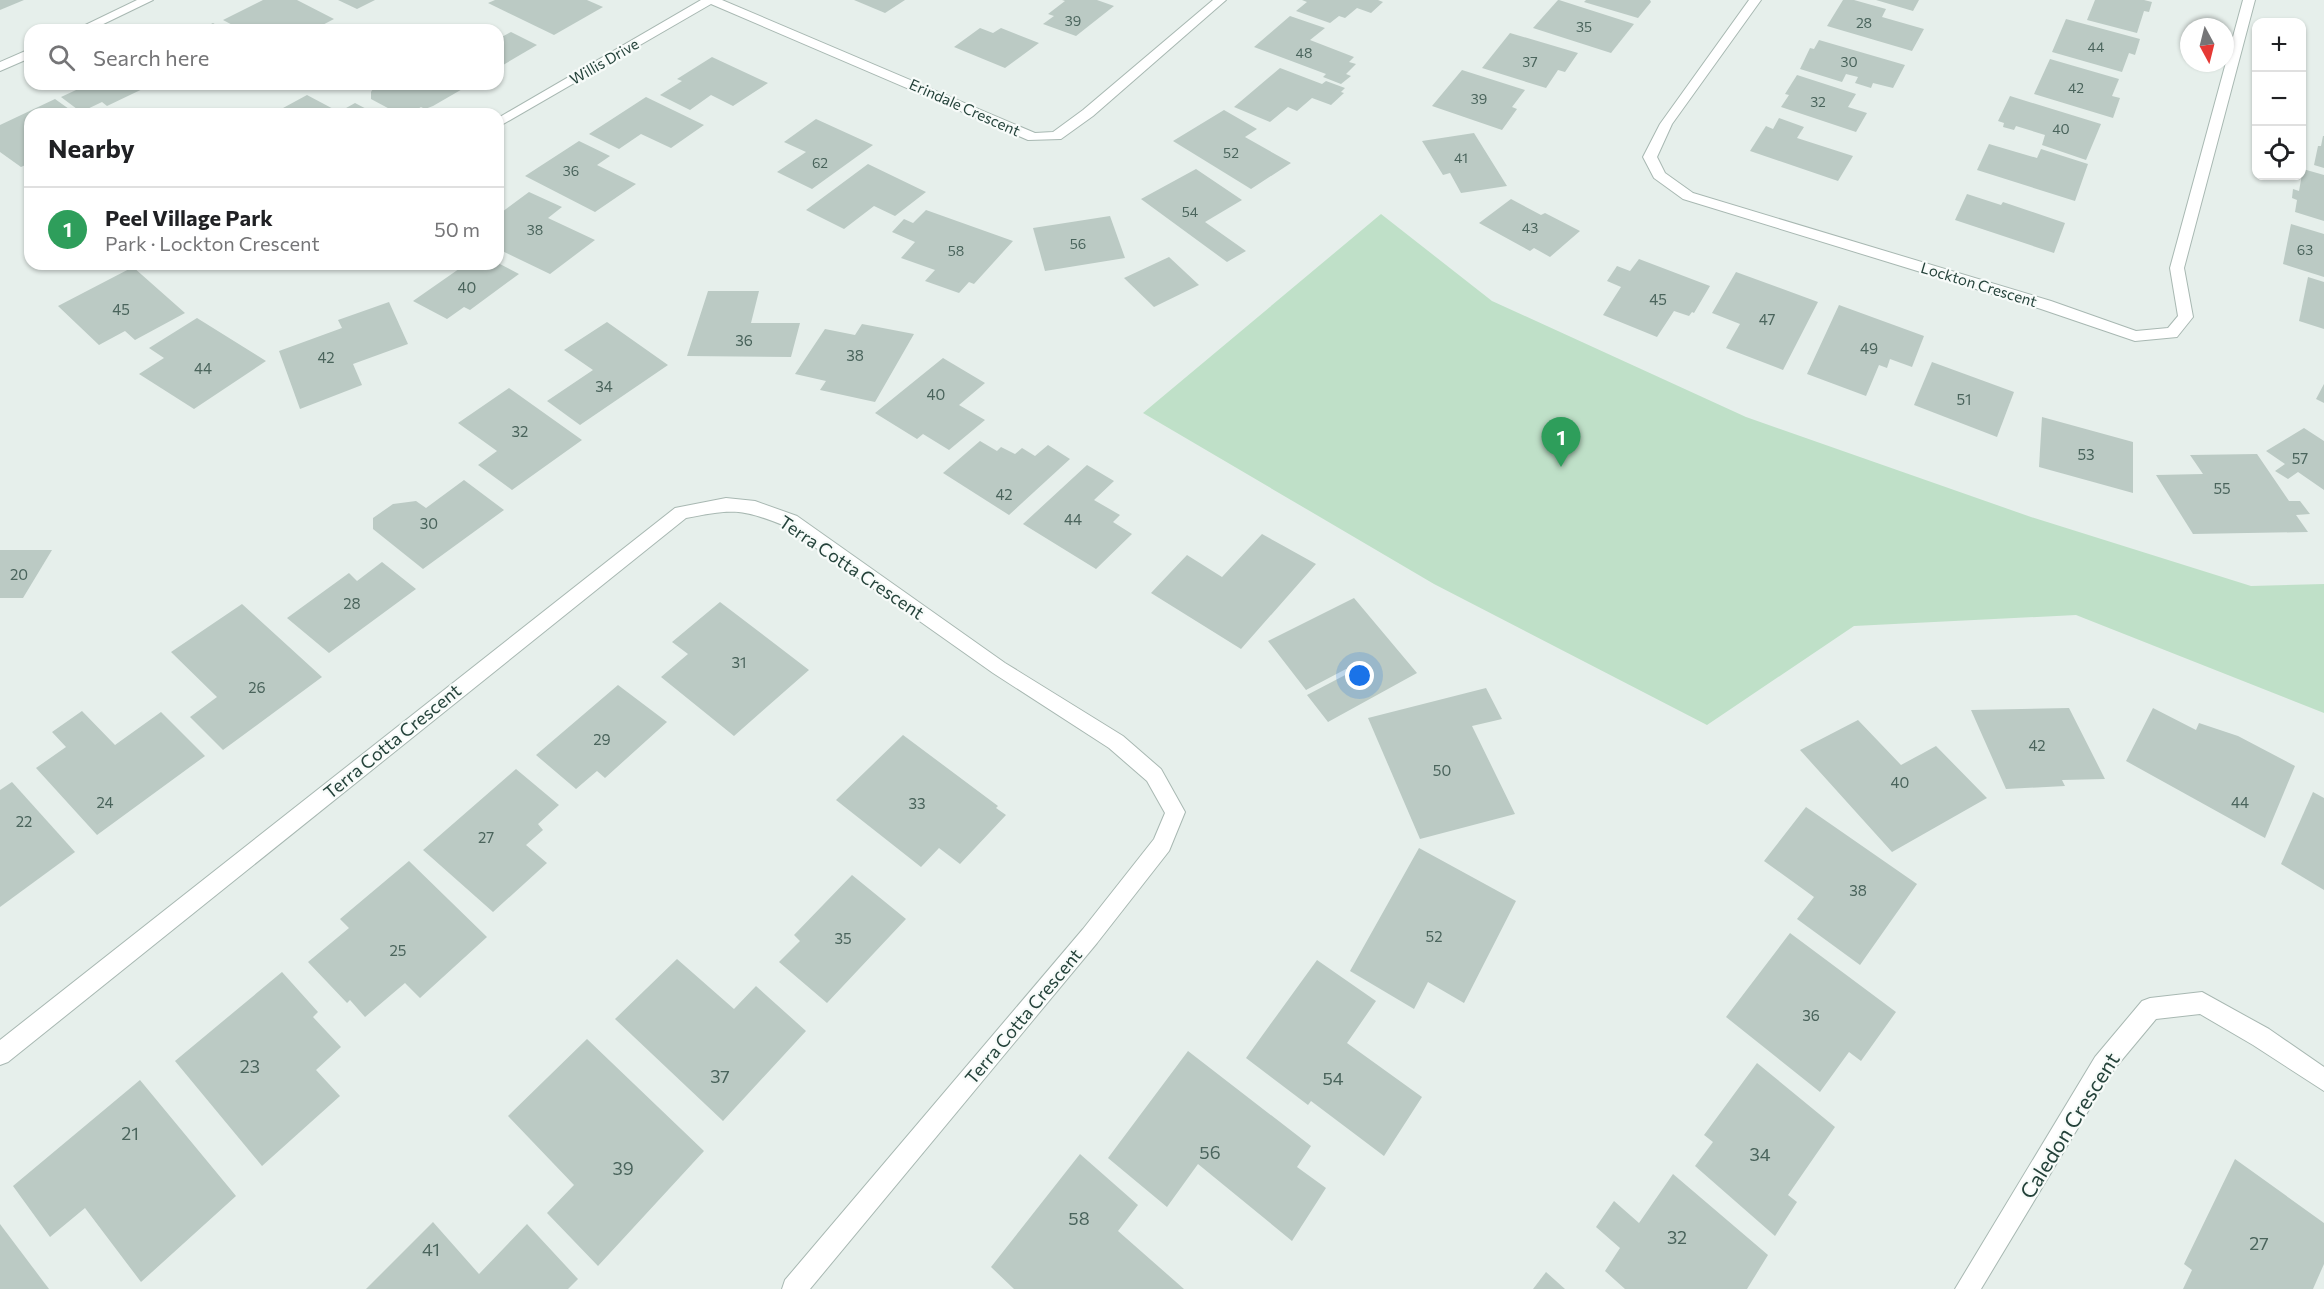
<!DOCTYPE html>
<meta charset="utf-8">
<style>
:root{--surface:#fff;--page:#f2f2f2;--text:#202124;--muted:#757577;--line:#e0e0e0;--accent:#b45309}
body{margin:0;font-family:Commissioner,sans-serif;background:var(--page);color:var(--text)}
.controls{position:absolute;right:18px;top:18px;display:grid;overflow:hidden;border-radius:12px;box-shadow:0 2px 4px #0004}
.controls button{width:54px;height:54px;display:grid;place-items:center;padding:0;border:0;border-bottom:2px solid var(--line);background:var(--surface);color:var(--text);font:30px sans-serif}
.compass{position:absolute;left:2180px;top:18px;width:54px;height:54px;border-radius:50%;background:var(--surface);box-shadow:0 2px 4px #0004;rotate:173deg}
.you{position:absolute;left:1360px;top:676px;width:21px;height:21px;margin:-15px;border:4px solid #fff;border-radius:50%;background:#1a73e8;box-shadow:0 0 0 9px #1a73e833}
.badge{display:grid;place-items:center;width:39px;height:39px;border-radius:50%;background:var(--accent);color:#fff;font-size:20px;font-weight:700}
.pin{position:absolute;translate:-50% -50px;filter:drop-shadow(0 2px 3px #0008)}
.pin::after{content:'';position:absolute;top:32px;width:21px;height:18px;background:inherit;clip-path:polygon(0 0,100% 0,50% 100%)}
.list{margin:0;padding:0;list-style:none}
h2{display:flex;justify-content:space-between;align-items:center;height:78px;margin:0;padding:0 24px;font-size:26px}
h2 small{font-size:20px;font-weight:400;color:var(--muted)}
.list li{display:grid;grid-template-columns:39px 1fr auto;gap:18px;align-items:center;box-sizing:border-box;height:84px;padding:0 24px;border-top:2px solid var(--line)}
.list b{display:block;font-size:22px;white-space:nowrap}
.list p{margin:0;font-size:20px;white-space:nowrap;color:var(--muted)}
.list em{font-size:20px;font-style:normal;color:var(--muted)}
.icon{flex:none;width:33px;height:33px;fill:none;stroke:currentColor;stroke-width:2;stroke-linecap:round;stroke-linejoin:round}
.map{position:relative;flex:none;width:2324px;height:1289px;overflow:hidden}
.search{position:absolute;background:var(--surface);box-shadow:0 2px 4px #0004;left:24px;top:24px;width:480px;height:66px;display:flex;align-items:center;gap:15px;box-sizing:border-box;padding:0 21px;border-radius:18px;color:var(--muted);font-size:22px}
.panel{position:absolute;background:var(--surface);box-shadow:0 2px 4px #0004;left:24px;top:108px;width:480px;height:162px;border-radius:18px}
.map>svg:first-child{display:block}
</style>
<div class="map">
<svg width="2324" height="1289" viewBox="0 0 2324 1289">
<rect width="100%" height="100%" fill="#e6efeb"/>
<path fill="#bfe0c8" d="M1381,214L1492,301L1746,417L2031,517L2251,586L2324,584V713L2076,615L1854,626L1707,725L1434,584L1143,413Z"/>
<g fill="#bbcac4">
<path d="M0,0H24L0,10Z"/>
<path d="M263,0H297L334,19L313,30H275L265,25L254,30H242L223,20Z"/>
<path d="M338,0H375L357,9Z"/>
<path d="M495,0H587L603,7L554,35L488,3Z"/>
<path d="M854,0H905L885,13Z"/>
<path d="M1062,0H1097L1114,6L1076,36L1043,24L1054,16L1048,14L1065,1Z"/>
<path d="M1302,0H1378L1383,2L1371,13L1357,8L1345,18L1339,16L1330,23L1296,11L1307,2Z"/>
<path d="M1558,0H1559L1634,24L1611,53L1533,28Z"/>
<path d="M1586,0H1650L1651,2L1638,18L1584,2Z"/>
<path d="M1843,0H1854L1886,9L1882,17L1924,29L1912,51L1827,26Z"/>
<path d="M1876,0H1919L1913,11Z"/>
<path d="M2095,0H2144L2152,2L2149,12L2144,11L2137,33L2087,20Z"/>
<path d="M1290,16L1325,28L1310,40L1354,57L1349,62L1356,64L1346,74L1351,76L1341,84L1323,77L1326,74L1254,47Z"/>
<path d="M2066,19L2140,39L2135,55L2129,53L2122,72L2052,52Z"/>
<path d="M213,23L225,30H199Z"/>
<path d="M980,28L993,33L1001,28L1039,43L1005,68L954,47Z"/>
<path d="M511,32L537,45L498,68V39Z"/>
<path d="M1510,33L1578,53L1565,72L1558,70L1546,88L1482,68Z"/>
<path d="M1819,40L1905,65L1893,88L1873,83L1871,88L1855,83L1858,77L1846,74L1842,82L1800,69L1810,48L1814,49Z"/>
<path d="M712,57L768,83L733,106L711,95L690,110L660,95L682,81L677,79Z"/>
<path d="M2050,59L2119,79L2112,96L2120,98L2113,118L2034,94Z"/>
<path d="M1280,68L1322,84L1326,81L1345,88L1341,92L1344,93L1331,105L1312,98L1297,111L1288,107L1270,122L1234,107Z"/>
<path d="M1462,70L1525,90L1512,107L1517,109L1502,130L1432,106Z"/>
<path d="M1797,75L1856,94L1848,107L1867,113L1856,132L1781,107L1789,95L1785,94Z"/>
<path d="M89,84H153L107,106L102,102L81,112L61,97Z"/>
<path d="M376,84H471L433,106L425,109L421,107L409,114H399L371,99V92Z"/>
<path d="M307,95L339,112L355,103L376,114H272Z"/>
<path d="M2010,96L2101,124L2086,160L2042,145L2045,135L2016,126L2014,130L2003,127L2004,123L1998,121Z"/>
<path d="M646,97L704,125L671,148L641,134L619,149L589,134Z"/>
<path d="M55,99L76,114H30V163L21,167L0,152V125Z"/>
<path d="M1224,110L1257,129L1245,137L1291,163L1251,189L1173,141Z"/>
<path d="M1779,118L1804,127L1797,138L1853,156L1838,181L1750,151L1766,126L1773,129Z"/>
<path d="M816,119L873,145L812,189L777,172L806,152L784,142Z"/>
<path d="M1474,133L1507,186L1461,193L1450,173L1443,175L1422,141Z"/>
<path d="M2323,136H2324V168L2314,165L2318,146H2321Z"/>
<path d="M579,141L610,156L597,165L636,184L595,212L525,176Z"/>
<path d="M1989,144L2037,158L2041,149L2088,164L2075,201L1977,170Z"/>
<path d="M868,164L926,192L895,216L874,206L844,229L806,210Z"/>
<path d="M1196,169L1242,200L1205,222L1246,251L1227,262L1141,199Z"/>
<path d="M2303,169L2324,175V221L2295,212L2297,200L2292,198L2293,189L2299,191Z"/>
<path d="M529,192L562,207L548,218L595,240L550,274L498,249V215Z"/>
<path d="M1967,194L2001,205L2003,202L2065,223L2054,253L1955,220Z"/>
<path d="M1511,199L1541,215L1545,213L1580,231L1550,257L1534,248L1530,251L1479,223Z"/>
<path d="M926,210L1013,241L974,284L969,282L959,293L925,281L935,270L901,258L915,242L892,232L904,219L913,223Z"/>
<path d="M1110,216L1125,258L1045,271L1033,228Z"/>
<path d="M2291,224L2324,234V277L2283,264Z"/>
<path d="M1169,257L1199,285L1154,307L1124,278Z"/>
<path d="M1639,259L1710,286L1694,313L1692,312L1689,316L1674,311L1657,337L1603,315L1621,287L1607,281L1617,266L1630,271Z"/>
<path d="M498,263L519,274L470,310L464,307L447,319L413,301L466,264Z"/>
<path d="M133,267L185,313L135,340L125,331L99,345L58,306Z"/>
<path d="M1736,272L1818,302L1783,370L1726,348L1740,324L1712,313Z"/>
<path d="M2308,277L2324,282V329L2299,321Z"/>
<path d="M708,291H759L751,323H800L791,357L687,356Z"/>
<path d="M389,302L408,344L353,364L362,385L300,409L279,351L342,328L338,320Z"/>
<path d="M1839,305L1924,336L1912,367L1890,359L1887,368L1879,365L1866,396L1807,374Z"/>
<path d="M197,318L266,361L194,409L139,374L164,358L149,348Z"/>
<path d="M607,322L668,365L580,425L547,401L593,370L564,350Z"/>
<path d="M862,324L914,334L875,402L820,390L826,381L795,374L825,329L855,335Z"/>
<path d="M943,358L985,383L959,405L985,420L949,450L923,434L917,439L875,413Z"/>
<path d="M1932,362L2014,392L1997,437L1914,405Z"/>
<path d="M2324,384V403L2316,399Z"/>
<path d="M509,388L582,440L512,490L478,465L497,451L458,423Z"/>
<path d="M2042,417L2133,442V493L2039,467Z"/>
<path d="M2304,428L2324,441V490L2298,472L2288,479L2275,471L2285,464L2266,451Z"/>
<path d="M980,441L997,451L1001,447L1015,454L1022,448L1035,456L1048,445L1070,459L1009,515L943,473Z"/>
<path d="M2257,454L2289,501H2300L2310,514L2296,515L2308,532L2193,534L2156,475L2203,474L2190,455Z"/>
<path d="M1087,465L1114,481L1094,500L1120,515L1113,522L1132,534L1096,569L1023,524Z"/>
<path d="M464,480L504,510L423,569L373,529V518L393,504L416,501L426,508Z"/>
<path d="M1262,534L1316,564L1241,649L1151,593L1187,555L1222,577Z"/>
<path d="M0,550H52L23,598H0Z"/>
<path d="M382,562L416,589L329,653L287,618L349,573L357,581Z"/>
<path d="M1354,598L1417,673L1328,722L1307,695L1349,673L1346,669L1306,690L1268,641Z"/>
<path d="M720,602L809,670L734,736L661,677L688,654L672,642Z"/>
<path d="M242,604L322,677L223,750L190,717L217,697L171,652Z"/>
<path d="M618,685L667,722L605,778L597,771L576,789L536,755Z"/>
<path d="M1486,688L1502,719L1472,726L1515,814L1420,839L1368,718Z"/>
<path d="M2069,708L2105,779L2062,780L2065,786L2006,789L1971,710Z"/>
<path d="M2153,708L2196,730L2199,723L2238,736L2295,766L2265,838L2126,761Z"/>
<path d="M82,711L115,745L161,712L205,756L97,835L36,768L66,747L52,732Z"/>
<path d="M1858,720L1901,765L1936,746L1987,798L1892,852L1800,750Z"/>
<path d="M903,735L998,806L996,808L1006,815L960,864L939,848L921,867L836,800Z"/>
<path d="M516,769L559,805L538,824L543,830L526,845L547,863L493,912L423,850Z"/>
<path d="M12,782L75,852L0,907V790Z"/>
<path d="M2313,792L2324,798V890L2281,864Z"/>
<path d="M1806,807L1917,884L1860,965L1797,919L1814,897L1764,861Z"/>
<path d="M1419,848L1516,901L1464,1003L1428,982L1414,1009L1350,971Z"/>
<path d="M409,861L487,937L420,998L405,983L365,1017L350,1000L347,1003L308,962L349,928L340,919Z"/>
<path d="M852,875L906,919L827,1003L779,962L800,941L794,935Z"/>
<path d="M1790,933L1896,1012L1861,1061L1849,1052L1820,1092L1726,1017Z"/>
<path d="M677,959L734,1009L756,986L806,1031L723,1121L615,1019Z"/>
<path d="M1317,960L1376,1001L1347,1043L1422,1097L1384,1156L1311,1101L1308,1105L1246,1058Z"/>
<path d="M282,972L318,1012L313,1017L341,1047L316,1070L340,1096L262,1166L175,1061Z"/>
<path d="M587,1039L704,1151L598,1266L547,1213L574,1185L508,1116Z"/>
<path d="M1188,1051L1311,1146L1297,1167L1326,1188L1292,1241L1198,1164L1167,1207L1108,1158Z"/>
<path d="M1757,1063L1835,1127L1788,1195L1797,1202L1775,1236L1695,1166L1713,1142L1704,1135Z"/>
<path d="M140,1080L236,1196L141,1282L85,1208L50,1237L13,1186Z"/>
<path d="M1080,1154L1138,1205L1118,1231L1184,1289H1014L991,1267Z"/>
<path d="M2235,1159L2324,1223V1264L2313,1289H2183L2192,1270L2184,1264Z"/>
<path d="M1673,1174L1768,1255L1747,1289H1625L1605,1271L1620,1248L1596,1227L1614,1201L1639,1223Z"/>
<path d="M433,1222L479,1274L527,1224L578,1279L568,1289H366Z"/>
<path d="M0,1224L49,1289H0Z"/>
<path d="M1546,1272L1565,1289H1533Z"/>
</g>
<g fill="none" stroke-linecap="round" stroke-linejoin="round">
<g stroke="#a8b8b2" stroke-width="2">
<g id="minor">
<path d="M701,0H722L1035,133L1053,132L1083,110L1213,0H1226L1093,116L1061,139L1028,140L711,4L498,127V118Z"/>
<path d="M1749,0H1761L1672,124L1657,157L1665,173L1693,193L2051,301L2136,331L2168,328L2178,316L2170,268L2243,0H2255L2184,268L2193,317L2177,337L2135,341L2041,309L1683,199L1654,178L1643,157L1660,124Z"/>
<path d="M726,498L755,501L797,516L1005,663L1123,736L1161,769L1185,812L1169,851L1097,943L810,1289H782L785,1280L1083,929L1154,839L1165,813L1147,781L1109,748L993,673L785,526C741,508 732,509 686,518L8,1062L0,1065V1040L675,508Z"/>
<path d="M2202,992L2269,1029L2324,1067V1091L2253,1045L2200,1014L2156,1019L2111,1073L1981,1289H1955L2095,1057L2142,1001L2150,998Z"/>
</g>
</g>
<g stroke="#a8b8b2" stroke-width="2">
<g id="tertiary">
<path d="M137,0H153L91,30H75Z"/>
<path d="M30,49V58L0,71V62Z"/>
</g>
</g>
<use href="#minor" fill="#fff" fill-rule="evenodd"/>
<use href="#tertiary" fill="#fff" fill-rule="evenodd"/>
</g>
<g text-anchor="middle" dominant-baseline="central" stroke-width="4.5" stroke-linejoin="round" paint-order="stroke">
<g font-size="14" fill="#4a645c">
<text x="1073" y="20">39</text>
<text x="1864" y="22">28</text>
<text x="1584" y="26">35</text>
<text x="2096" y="46">44</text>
<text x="1304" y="52">48</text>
<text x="1530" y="61">37</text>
<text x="1849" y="61">30</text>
<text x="2076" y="87">42</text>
<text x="1479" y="98">39</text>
<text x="1818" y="101">32</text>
<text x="2061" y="128">40</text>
<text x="1231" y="152">52</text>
<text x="1461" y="157">41</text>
<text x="820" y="162">62</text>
<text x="571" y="170">36</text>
<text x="1190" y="211">54</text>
<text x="1530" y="227">43</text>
<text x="535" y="229">38</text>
<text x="1078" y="243">56</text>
<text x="2305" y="249">63</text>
<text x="956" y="250">58</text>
</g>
<g font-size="15" fill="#24423a" stroke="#f7fbf9">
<text transform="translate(604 61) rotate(-30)">Willis Drive</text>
<text transform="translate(965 107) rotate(24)">Erindale Crescent</text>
<text transform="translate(1979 284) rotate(17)">Lockton Crescent</text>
</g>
<g font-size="15" fill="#4a645c">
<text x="467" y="287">40</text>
<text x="1658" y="299">45</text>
<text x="121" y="309">45</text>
<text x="1767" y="319">47</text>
<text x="744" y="340">36</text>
<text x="1869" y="348">49</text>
<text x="855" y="355">38</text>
<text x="326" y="357">42</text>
<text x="203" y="368">44</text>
<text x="604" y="386">34</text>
<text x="936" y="394">40</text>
<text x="1964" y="399">51</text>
<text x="520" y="431">32</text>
<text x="2086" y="454">53</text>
<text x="2300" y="458">57</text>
<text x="2222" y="488">55</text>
<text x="1004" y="494">42</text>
<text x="1073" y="519">44</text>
<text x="429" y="523">30</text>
<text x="19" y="574">20</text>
<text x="352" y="603">28</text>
<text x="739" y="662">31</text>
<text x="257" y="687">26</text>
<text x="602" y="739">29</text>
<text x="2037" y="745">42</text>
<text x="1442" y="770">50</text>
<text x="1900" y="782">40</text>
<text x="105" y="802">24</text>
<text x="2240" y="802">44</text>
<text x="917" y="803">33</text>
<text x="24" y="821">22</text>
<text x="486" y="837">27</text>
<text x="1858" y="890">38</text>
<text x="1434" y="936">52</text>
<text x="843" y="938">35</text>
<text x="398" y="950">25</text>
<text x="1811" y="1015">36</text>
</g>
<g font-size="18" fill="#24423a" stroke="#f7fbf9">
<text transform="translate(852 567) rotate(34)">Terra Cotta Crescent</text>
<text transform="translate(392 741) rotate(-39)">Terra Cotta Crescent</text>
<text transform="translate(1023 1016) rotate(-50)">Terra Cotta Crescent</text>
</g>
<g font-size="18" fill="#4a645c">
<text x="250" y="1066">23</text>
<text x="720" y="1076">37</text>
<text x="1333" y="1078">54</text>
<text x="130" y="1133">21</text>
<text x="1210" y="1152">56</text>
<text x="1760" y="1154">34</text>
<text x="623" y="1168">39</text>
<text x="1079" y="1218">58</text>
<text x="1677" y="1237">32</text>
<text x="2259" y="1243">27</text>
<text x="431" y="1249">41</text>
</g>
<g font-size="21" fill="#24423a" stroke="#f7fbf9">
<text transform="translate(2069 1125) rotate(-58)">Caledon Crescent</text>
</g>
</g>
</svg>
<div class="controls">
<button>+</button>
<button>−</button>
<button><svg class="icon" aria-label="locate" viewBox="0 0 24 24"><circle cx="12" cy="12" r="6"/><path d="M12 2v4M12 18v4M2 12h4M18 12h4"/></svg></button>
</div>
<svg class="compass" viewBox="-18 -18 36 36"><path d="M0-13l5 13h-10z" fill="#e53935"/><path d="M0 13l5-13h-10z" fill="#757577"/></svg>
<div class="you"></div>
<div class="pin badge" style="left:1561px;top:467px;background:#2e9e5b">1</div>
<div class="search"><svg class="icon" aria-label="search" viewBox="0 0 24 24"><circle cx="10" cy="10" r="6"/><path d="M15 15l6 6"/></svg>Search here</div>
<section class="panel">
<h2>Nearby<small></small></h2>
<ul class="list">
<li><span class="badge" style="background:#2e9e5b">1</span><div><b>Peel Village Park</b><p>Park · Lockton Crescent</p></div><em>50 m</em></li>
</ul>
</section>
</div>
